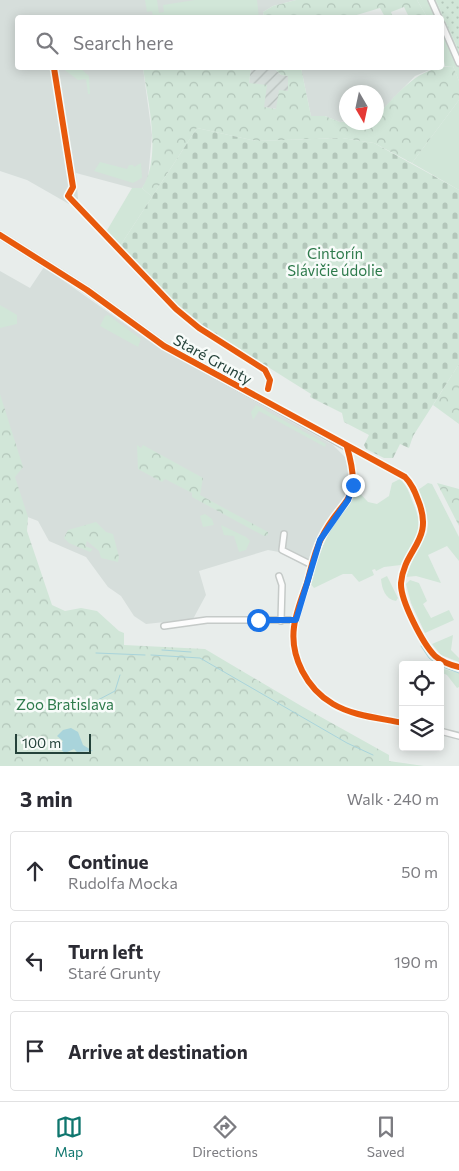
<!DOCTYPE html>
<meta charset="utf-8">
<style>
:root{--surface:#fff;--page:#f2f2f3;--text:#2b2b33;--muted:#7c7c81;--line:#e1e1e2;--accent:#0f766e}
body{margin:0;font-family:Commissioner,sans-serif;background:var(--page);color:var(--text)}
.controls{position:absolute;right:15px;bottom:15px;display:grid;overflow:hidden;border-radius:5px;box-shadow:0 2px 12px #0003}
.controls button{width:45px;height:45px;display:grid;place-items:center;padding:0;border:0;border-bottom:1px solid var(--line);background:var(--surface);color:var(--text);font:25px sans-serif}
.compass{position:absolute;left:339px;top:85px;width:45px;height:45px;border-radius:50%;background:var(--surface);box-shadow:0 2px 12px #0003;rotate:171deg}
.scale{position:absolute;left:15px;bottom:12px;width:76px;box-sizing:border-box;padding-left:5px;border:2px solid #24423a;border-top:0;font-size:14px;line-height:18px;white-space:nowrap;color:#24423a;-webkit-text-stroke:4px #f7fbf9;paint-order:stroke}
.stop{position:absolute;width:15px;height:15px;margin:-11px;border:4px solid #1a73e8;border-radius:50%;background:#fff}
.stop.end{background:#1a73e8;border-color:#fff;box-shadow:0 1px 5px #0008}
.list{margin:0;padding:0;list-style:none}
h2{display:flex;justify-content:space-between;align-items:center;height:65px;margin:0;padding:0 20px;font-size:21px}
h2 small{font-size:16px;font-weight:400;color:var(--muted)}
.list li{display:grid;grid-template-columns:32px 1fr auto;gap:15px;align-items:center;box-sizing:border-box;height:80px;margin:0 10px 10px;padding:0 10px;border:1px solid var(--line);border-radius:5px}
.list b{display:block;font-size:19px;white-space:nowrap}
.list p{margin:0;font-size:16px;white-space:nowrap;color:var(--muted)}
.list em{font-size:16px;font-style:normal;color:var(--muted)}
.icon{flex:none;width:28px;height:28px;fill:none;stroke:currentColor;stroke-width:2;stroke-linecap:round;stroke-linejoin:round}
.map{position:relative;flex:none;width:459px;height:766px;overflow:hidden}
.search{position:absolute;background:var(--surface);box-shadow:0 2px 12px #0003;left:15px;right:15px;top:15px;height:55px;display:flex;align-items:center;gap:12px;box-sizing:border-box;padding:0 18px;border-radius:5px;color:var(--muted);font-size:19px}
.sheet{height:335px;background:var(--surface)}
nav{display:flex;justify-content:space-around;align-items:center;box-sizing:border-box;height:70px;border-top:1px solid var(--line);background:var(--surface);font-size:14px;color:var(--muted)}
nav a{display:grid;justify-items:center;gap:2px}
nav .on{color:var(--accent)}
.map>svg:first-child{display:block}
</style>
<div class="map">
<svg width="459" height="766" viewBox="0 0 459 766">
<defs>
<pattern id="industrial-furrows" width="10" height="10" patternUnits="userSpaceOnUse" patternTransform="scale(1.25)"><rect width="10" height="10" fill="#d6dedb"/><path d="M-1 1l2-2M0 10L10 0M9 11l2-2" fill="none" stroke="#b8c0bd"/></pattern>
<pattern id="forest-crowns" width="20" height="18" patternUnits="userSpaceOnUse" patternTransform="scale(1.25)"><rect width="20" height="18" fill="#d1e6d8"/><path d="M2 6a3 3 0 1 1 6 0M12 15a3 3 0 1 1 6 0" fill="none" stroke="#b3c6ba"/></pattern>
<pattern id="cemetery-stones" width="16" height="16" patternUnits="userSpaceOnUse" patternTransform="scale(1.25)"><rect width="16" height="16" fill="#d1e6d8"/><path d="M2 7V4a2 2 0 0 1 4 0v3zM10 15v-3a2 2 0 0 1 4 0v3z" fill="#b3c6ba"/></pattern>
<pattern id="garden-dots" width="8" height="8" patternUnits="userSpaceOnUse" patternTransform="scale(1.25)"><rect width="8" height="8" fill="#d1e6d8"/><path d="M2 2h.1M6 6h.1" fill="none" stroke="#b3c6ba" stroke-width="1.8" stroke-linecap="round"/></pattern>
</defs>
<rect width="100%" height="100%" fill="#e8edeb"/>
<g fill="#d6dedb">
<path d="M0,0H296L273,6L263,12L264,17L18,18V68H143L152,135L148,179L142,188H132L76,173L78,199L69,204L27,180L0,171Z"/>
<path d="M301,68H434L415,76L377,115L376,92H346V121L340,122L325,116H311Z"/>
<path d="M44,267L162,350L333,445L345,457L350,474V489L346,500L320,535L308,568L279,552L268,550L199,571L206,595L193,619L146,624L134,616L121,596L108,587L86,557L49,541L38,521L12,511L0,480V271L30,288Z"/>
</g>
<path fill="url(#industrial-furrows)" d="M251,68H274L281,75L288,76V91L277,109L264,107L249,83Z"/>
<g fill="#d1e6d8">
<path d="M145,0H157L159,13L164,12L163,5L195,0H257L259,17H153L152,11L147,12Z"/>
<path d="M417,0H436L459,51V81L453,66H445L442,52V18L427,17Z"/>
<path d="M62,68H80L89,76L90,94H88L86,79L78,80Z"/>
<path d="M459,100V190L412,163Z"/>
<path d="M100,162L127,169L129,165H133L134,167L141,163L142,178L133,183L94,171Z"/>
<path d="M132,188H142L152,197L120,246L106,232Z"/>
<path d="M0,305L17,315V324L0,328Z"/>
<path d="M108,315L141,339L138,347L100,326L105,316Z"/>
<path d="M256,405L326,444L325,447L259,411L253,420L251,412Z"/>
<path d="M400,479C408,487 409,493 413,503C426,532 415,540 401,565L384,567L376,571L375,569L372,570L374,575L359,582L352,574H343L314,588L310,583L327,534L350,502L355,488L368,502L377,504L389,496L392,483Z"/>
<path d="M428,483L432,484L459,537V561L447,546L428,555L441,583L416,576L406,577L416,551L427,533L428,523L418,490Z"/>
<path d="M205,514L212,519L214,525L203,527L200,516Z"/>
<path d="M221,525L246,537L250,541L246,550L239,552L234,536L224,535Z"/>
<path d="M387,576L398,598L396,601C385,599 382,589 381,579Z"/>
<path d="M410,580L419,583L427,601L423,604L431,618L449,610L454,620L425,633L411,603L406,584Z"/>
<path d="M453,635L451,650L459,658V662L441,655L432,644Z"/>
<path d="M444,669L459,673V687L457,688L447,675L440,672Z"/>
</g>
<g fill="url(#forest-crowns)">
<path d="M296,0H417L427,17H409L404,7L391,12L393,17H385L380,8L350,17H264L263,12L273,6Z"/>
<path d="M453,66L459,81V100L412,163L374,143L342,138L256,141L197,128L152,197L142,188C162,158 148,102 143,68H251L249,83L267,85L264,107L276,109L279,90L288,91V76L281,75L274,68H301L311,116H325L340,122H376L377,115C401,91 417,67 453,66Z"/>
<path d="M459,364V424L433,405Z"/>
<path d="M0,394L23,467L15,477L28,517L27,531L52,605L65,611L81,608L97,611L119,631L124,633V645L205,649L303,707L389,755V761L424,766H0Z"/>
<path d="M137,445L141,448L143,445L203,478L200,495L268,532V535L264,536L192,497V493L165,479L162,482L138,469Z"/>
<path d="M437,483L459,489V526Z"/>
<path d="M96,522L106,532L113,534L119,557L118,562L101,558L99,551L87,541L85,546L93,549L90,552L69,543L64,538L68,530Z"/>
</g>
<path fill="url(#cemetery-stones)" d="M197,128L256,141L342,138L374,143L459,190V364L413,436L409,448L400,444L393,458H384L366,449L364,445L369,435L344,422L342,413L310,397L311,394L182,313L120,246Z"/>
<path fill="url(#garden-dots)" d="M436,0H459V51Z"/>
<path fill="#a9d4db" d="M71,728L78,732L83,745L93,751L77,752L74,749L65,753L59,748L63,741L57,736L63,730Z"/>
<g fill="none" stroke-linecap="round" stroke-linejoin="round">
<g stroke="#a9d4db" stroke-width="1">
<path d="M421,646L429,658L438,665"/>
<path d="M162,650L191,652"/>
<path d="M96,653L145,655"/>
<path d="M151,655L200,658L347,743L373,755"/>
<path d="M440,666L459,673"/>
<path d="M98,700L115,691L120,675"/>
</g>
<g stroke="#c5cac8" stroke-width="8">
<g id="minor">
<path d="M431,0L439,18"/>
<path d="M442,24L459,63"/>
<path d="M347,447C364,506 341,496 321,539C314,553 311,569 307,583C302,597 296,612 294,627C290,657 307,689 333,704C353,716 380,718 403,723"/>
<path d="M284,534L282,550L312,565"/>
<path d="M279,576L282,585L281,621"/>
<path d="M164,626L207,620H296"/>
<path d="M440,731L459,736"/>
</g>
</g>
<g stroke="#c5cac8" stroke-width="9">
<path id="tertiary" d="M0,235L87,290L164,346L347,447"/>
</g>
<use href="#minor" stroke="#fcfcfc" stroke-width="5"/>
<use href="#tertiary" stroke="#fcfcfc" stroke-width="6"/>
<g stroke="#f7fbf9" stroke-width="9">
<g id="cycleway">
<path d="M54,68L73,187L68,196L176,309L199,328L265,370L270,380L268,389"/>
<path d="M0,235L87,290L164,346L405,477C412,484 415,492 418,500C435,541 404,548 401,583C400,600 423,644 435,656C442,662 450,665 459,667"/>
<path d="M347,447C364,506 341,496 321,539C314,553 311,569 307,583C302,597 296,612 294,627C290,657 307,689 333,704C353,716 380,718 403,723"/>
</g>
</g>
<use href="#cycleway" stroke="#e8590c" stroke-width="6"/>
</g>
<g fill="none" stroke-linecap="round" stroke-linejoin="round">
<path stroke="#1a73e8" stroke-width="6" d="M258,620H296L320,540L348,500L353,485"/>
</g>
<g text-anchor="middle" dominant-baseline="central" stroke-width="5" stroke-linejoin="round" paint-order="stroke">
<g font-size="15" fill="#2d7a4b" stroke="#f7fbf9">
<text x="335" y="253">Cintorín<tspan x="335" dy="17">Slávičie údolie</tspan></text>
<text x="65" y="704">Zoo Bratislava</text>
</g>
<g font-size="15" fill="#24423a" stroke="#f7fbf9">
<text transform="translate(213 359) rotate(29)">Staré Grunty</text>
</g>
</g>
</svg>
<div class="controls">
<button><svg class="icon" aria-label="locate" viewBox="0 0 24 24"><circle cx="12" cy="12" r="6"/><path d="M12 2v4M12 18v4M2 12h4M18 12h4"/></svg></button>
<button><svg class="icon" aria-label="layers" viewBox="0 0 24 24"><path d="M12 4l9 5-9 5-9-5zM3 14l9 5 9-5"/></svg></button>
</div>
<svg class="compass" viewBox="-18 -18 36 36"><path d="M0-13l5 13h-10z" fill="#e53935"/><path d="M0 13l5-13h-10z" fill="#7c7c81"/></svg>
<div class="scale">100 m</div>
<div class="stop" style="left:258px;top:620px"></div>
<div class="stop end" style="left:353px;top:485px"></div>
<div class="search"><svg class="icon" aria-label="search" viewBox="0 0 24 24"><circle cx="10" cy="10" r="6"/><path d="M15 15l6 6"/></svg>Search here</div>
</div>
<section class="sheet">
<h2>3 min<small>Walk · 240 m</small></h2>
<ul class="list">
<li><svg class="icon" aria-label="ahead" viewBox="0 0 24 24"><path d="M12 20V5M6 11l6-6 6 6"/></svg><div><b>Continue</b><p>Rudolfa Mocka</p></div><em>50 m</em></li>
<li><svg class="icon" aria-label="left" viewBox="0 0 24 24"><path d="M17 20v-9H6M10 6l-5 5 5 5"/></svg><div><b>Turn left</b><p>Staré Grunty</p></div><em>190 m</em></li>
<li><svg class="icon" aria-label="arrive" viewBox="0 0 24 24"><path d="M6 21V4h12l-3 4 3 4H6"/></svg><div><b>Arrive at destination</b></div></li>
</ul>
</section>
<nav>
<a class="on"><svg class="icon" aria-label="map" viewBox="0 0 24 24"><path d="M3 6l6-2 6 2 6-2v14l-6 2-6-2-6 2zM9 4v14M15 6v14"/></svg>Map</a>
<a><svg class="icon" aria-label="directions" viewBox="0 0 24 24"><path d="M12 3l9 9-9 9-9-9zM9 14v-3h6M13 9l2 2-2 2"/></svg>Directions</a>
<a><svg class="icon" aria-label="saved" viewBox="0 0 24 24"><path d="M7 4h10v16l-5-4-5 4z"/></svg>Saved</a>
</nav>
